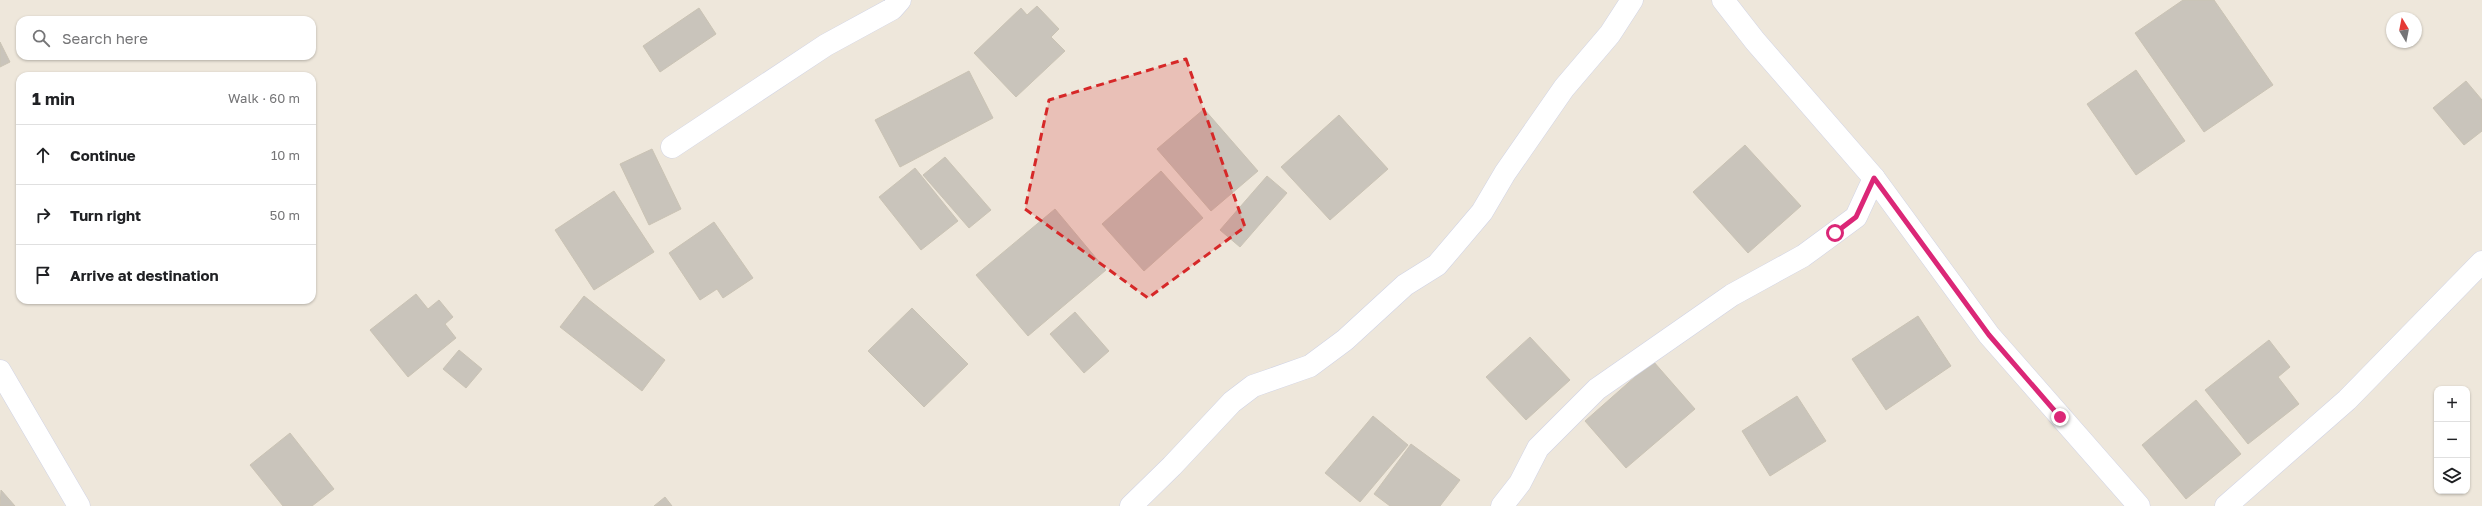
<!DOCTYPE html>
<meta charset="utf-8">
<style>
:root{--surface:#fff;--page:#f6f6f6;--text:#202124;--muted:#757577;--line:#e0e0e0}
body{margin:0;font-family:"Golos Text",sans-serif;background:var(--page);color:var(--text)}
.controls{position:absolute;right:12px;bottom:12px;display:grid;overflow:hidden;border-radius:8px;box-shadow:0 1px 3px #0004}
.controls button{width:36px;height:36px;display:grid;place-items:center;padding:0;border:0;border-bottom:1px solid var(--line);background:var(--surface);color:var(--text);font:20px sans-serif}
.compass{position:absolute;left:2386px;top:12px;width:36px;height:36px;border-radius:50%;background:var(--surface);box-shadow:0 1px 3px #0004;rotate:350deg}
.stop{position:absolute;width:12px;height:12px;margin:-9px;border:3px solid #db2777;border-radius:50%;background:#fff}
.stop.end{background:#db2777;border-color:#fff;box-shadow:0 1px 4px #0008}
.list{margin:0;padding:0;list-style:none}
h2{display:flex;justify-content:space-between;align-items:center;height:52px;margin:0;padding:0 16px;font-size:17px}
h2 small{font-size:13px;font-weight:400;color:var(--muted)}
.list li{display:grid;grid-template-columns:26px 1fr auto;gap:12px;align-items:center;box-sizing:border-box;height:60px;padding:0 16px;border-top:1px solid var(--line)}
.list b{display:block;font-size:15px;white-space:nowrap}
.list em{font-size:13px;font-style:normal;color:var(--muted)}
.icon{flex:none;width:22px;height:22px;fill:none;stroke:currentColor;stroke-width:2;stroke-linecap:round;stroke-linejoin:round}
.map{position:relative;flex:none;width:2482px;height:506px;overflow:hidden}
.search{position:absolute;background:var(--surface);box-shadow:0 1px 3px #0004;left:16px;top:16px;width:300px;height:44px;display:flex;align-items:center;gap:10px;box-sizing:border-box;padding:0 14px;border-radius:12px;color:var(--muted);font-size:15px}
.panel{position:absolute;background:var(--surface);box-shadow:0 1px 3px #0004;left:16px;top:72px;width:300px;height:232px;border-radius:12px}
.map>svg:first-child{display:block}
</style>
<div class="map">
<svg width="2482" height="506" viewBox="0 0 2482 506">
<rect width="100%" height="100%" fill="#eee7db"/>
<g fill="#c9c4bb" stroke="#cac3b4">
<path d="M2183,0H2214L2273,85L2204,132L2135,33Z"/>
<path d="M1037,6L1059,29L1051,37L1065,51L1016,97L974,53L1021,8L1027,15Z"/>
<path d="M699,8L716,34L660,72L643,46Z"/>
<path d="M0,42L10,62L0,67Z"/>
<path d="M2136,70L2185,141L2136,175L2087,104Z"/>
<path d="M969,71L993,118L900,167L875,120Z"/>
<path d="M2466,81L2482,100V131L2464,145L2433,108Z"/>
<path d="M1204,109L1258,171L1211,211L1157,149Z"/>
<path d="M1339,115L1388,169L1330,220L1281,167Z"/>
<path d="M1745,145L1801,206L1748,253L1693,192Z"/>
<path d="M652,149L681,209L649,225L620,164Z"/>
<path d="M945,157L991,210L969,228L923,175Z"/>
<path d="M915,168L958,221L921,250L879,197Z"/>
<path d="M1161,171L1203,218L1144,271L1102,224Z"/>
<path d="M1267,176L1287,193L1240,247L1220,230Z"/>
<path d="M614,191L654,252L594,290L555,230Z"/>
<path d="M1055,209L1106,270L1028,336L976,275Z"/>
<path d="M714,222L753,278L723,298L717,289L700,300L669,253Z"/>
<path d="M416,294L428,309L439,300L453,317L445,324L456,338L408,377L370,330Z"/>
<path d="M584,296L665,360L642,391L560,327Z"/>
<path d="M912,308L968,364L924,407L868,351Z"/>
<path d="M1075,312L1109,351L1084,373L1050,334Z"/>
<path d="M1918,316L1951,366L1886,410L1852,359Z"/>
<path d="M1530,337L1570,380L1526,420L1486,377Z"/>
<path d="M2269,340L2290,367L2278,377L2299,404L2248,444L2205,390Z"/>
<path d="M459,350L482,369L466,388L443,369Z"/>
<path d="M1653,361L1695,409L1626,468L1585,421Z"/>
<path d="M1797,396L1826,441L1770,476L1742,431Z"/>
<path d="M2196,400L2241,454L2186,499L2142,445Z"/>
<path d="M1373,416L1408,445L1360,502L1325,473Z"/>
<path d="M290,433L334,489L312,506H283L250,465Z"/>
<path d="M1411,444L1460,480L1440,506H1390L1374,494Z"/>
<path d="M1,490L15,506H0Z"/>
<path d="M665,497L672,506H654Z"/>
</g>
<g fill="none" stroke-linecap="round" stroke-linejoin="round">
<g stroke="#d0d3e5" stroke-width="23">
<g id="street">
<path d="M1723,0L1755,41L1874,178L1989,335L2139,506"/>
<path d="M672,147L826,45L892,9L900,0"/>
<path d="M0,371L79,506"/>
<path d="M1131,506L1172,466L1232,402L1253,386L1310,366L1345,340L1405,285L1437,265L1482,212L1505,173L1564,88L1610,34L1632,0"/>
<path d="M1502,506L1520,483L1538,448L1597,389L1732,295L1803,256L1856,217L1874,178"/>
<path d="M2226,506L2347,400L2482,262"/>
</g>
</g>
<use href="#street" stroke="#fff" stroke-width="22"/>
</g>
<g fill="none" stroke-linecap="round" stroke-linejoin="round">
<path stroke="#db2777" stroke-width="5" d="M1835,233L1856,217L1874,178L1989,335L2060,417"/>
</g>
<path fill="#d62828" fill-opacity="0.2" stroke="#d62828" stroke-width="3" stroke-dasharray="8 5" stroke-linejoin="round" d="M1186,59L1245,227L1148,298L1025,209L1049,100Z"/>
</svg>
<div class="controls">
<button>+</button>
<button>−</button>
<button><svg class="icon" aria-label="layers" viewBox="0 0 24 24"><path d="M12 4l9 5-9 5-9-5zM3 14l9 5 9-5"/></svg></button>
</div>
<svg class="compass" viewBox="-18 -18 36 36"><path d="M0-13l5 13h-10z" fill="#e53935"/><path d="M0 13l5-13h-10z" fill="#757577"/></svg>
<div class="stop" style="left:1835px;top:233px"></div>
<div class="stop end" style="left:2060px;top:417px"></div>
<div class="search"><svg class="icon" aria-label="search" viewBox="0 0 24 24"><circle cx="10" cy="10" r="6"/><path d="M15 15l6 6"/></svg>Search here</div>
<section class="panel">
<h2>1 min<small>Walk · 60 m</small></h2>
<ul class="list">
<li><svg class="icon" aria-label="ahead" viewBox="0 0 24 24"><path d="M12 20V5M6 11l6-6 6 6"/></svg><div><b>Continue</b></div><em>10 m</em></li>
<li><svg class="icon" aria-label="right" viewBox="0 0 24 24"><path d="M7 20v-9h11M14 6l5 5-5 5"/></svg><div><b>Turn right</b></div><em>50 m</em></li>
<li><svg class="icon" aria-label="arrive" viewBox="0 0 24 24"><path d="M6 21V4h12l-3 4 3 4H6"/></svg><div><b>Arrive at destination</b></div></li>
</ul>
</section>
</div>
